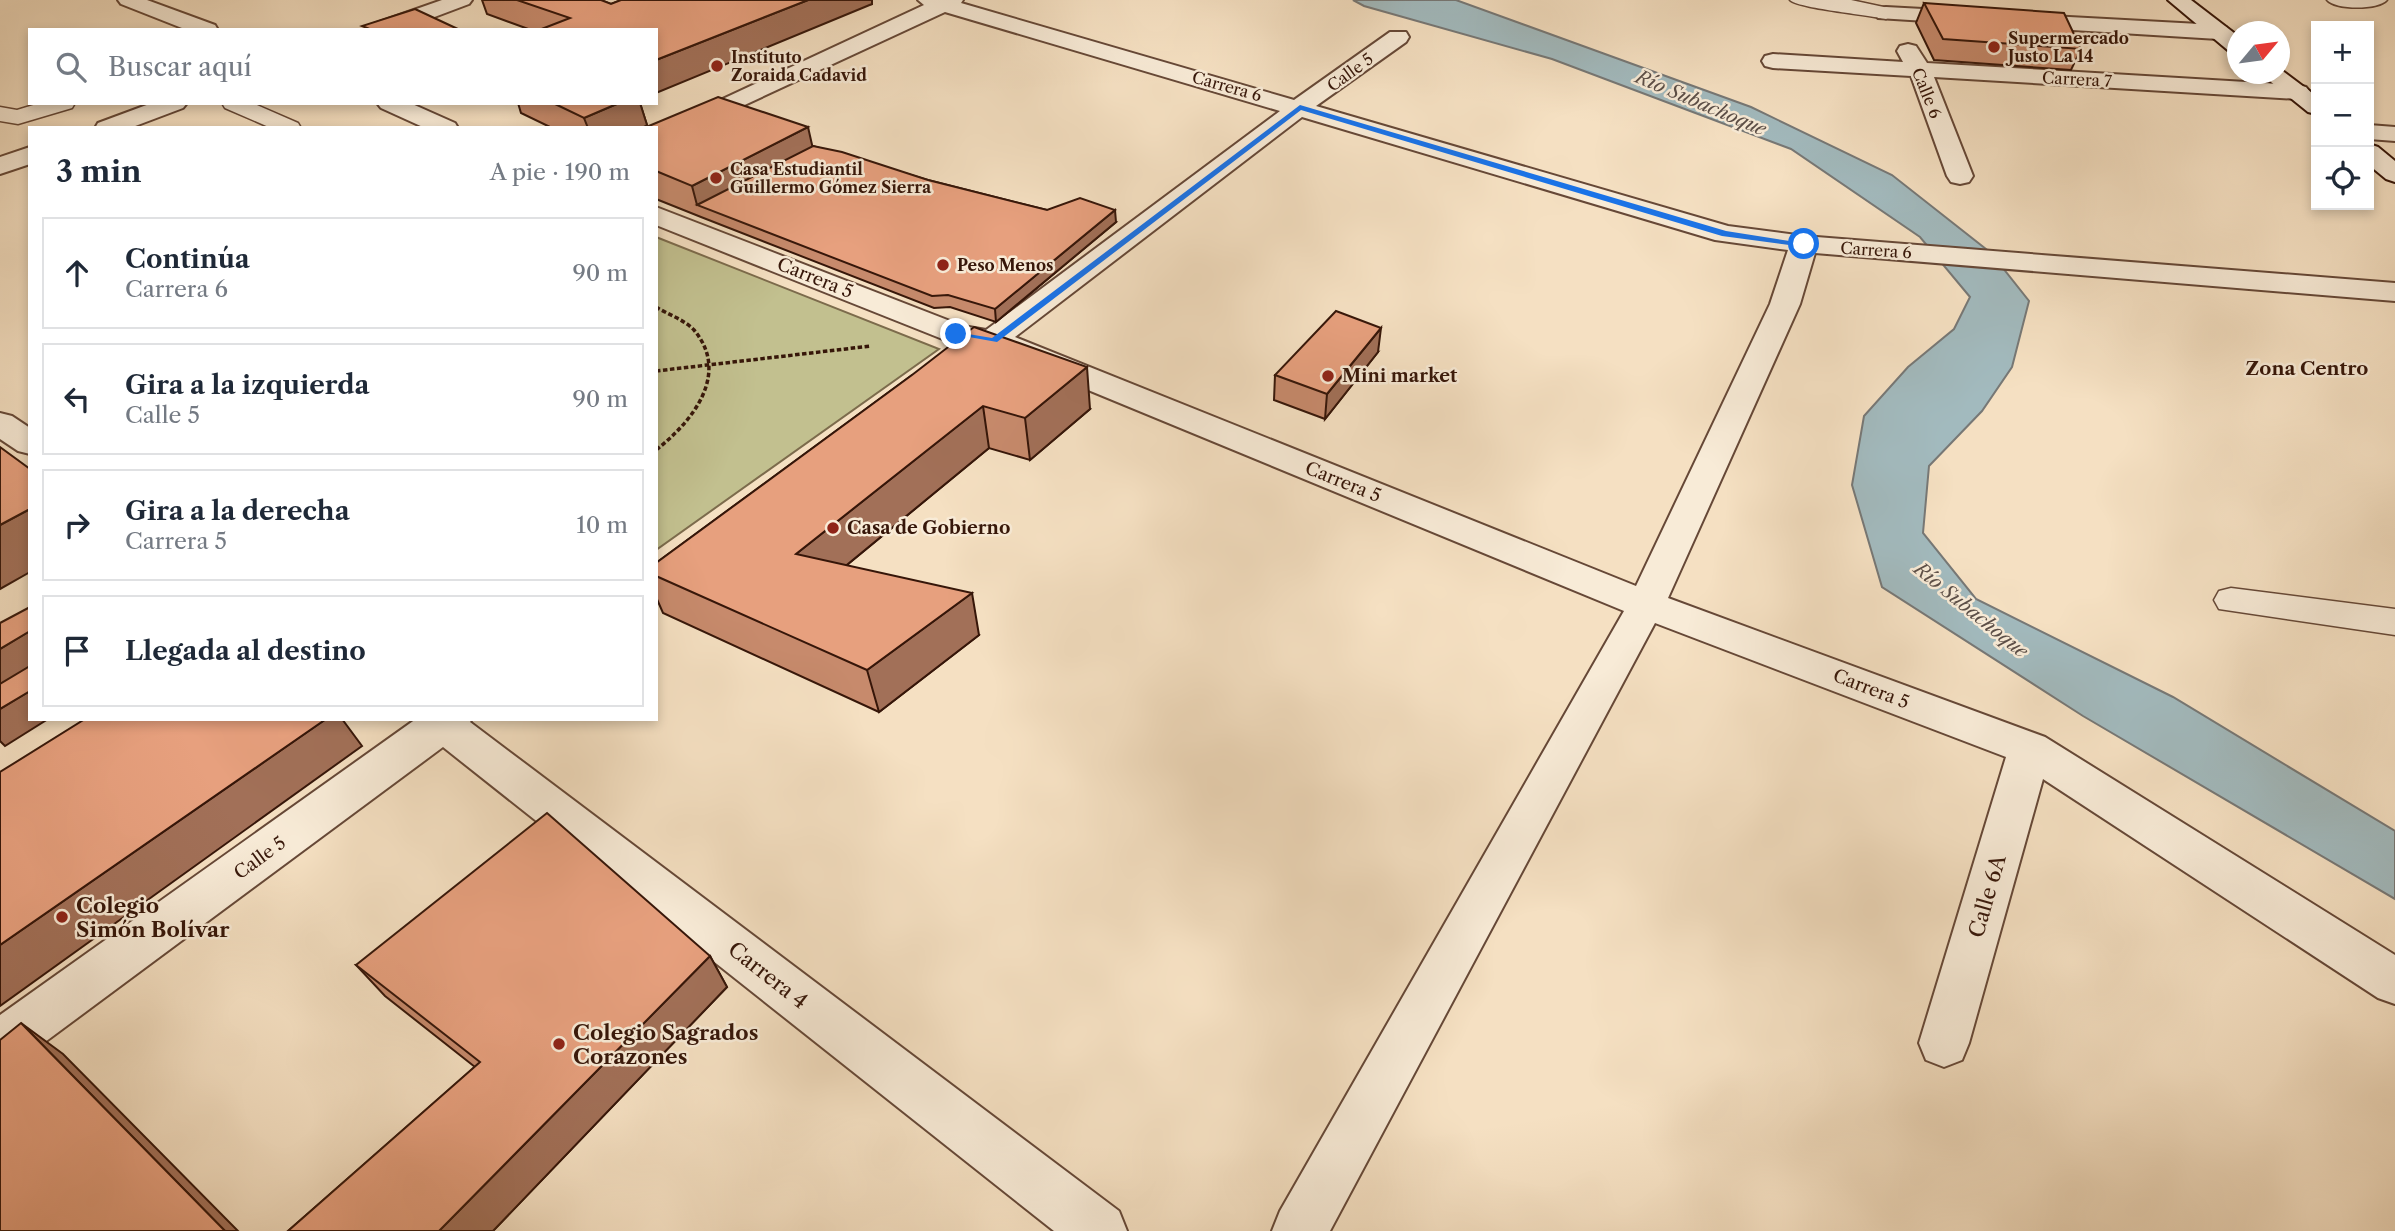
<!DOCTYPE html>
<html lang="es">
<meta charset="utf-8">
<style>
:root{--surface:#fff;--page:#f6f6f7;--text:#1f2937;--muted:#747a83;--line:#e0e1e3}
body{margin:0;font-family:"Libre Caslon Text",serif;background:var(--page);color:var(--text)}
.controls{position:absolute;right:21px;top:21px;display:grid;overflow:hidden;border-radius:0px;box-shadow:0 4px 10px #0003}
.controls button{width:63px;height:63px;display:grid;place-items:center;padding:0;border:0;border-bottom:2px solid var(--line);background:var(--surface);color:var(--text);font:35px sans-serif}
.compass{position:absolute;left:2227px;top:21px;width:63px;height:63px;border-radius:50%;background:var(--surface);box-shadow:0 4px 10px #0003;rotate:61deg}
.stop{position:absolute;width:21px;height:21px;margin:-16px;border:5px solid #1a73e8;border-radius:50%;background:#fff}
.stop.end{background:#1a73e8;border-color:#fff;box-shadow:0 2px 7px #0008}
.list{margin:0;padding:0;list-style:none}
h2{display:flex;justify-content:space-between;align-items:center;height:91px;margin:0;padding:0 28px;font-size:30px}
h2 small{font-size:23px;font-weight:400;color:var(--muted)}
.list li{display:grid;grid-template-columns:46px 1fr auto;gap:21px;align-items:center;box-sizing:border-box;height:112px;margin:0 14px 14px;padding:0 14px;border:2px solid var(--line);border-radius:0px}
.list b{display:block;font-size:26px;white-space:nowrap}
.list p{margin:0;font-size:23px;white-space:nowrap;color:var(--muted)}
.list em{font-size:23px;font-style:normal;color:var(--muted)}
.icon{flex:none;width:38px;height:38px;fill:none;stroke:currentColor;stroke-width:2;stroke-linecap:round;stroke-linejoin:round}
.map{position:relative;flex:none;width:2395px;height:1231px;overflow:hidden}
.search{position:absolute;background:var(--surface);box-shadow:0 4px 10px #0003;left:28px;top:28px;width:630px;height:77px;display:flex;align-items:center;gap:18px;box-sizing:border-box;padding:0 24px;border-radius:0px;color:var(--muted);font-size:26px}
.panel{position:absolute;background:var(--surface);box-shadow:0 4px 10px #0003;left:28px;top:126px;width:630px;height:595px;border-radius:0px}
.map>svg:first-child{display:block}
</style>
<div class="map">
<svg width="2395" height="1231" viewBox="0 0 2395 1231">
<rect width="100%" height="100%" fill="#f5e0c2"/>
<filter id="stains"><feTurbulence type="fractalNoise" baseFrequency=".00286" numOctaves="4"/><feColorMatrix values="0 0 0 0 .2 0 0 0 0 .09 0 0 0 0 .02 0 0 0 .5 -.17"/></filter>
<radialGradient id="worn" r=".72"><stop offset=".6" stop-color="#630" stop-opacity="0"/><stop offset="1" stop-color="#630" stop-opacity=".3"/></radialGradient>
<path fill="#c2c08f" stroke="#7c6b4c" stroke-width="2" d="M656,237L939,349L656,550Z"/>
<path fill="#a2babe" stroke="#777876" stroke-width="2" d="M1353,0H1456L1751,107L1892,175L1991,253L2029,301L2012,367L1982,411L1929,466L1923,533L1976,599L2173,697L2395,831V899L2083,716L1882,587L1852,485L1864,416L1908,367L1954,329L1970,297L1920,237L1791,149L1552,59L1364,6Z"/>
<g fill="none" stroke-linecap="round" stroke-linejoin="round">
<g stroke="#664837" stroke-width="3">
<g id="lane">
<path d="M1790,0H1851L1893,9L1896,13L1886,19C1869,15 1797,8 1790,0Z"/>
<path d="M2327,0H2387C2378,10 2336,10 2327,0Z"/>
<path d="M40,103H75L72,108L18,124L0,121V107L17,110Z"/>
<path d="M222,103H252L298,123L301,128H271L225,108Z"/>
<path d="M2231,588L2395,609V635L2219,609L2214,600L2219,591Z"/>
</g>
</g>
<g stroke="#664837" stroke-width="4">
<g id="street">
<path d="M118,0H147L215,25L218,30H187L121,4Z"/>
<path d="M442,0H472L469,4L400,30H368L371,25Z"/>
<path d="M918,0H963L961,3L1294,100L1390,32H1406L1409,37L1406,42L1316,106L1728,226L1804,236L2395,283V301L1815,253L1800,304L1668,598L2045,737L2395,955V1004L2378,998L2043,779L1969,1043L1962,1060L1944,1067L1926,1060L1919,1043L2006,757L1655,623L1330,1231H1272L1280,1211L1624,611L996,352C985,360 978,362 965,359L961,352L966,345L945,340L656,225V207L963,326L986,330L1280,111L945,12L656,146V130L924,5ZM1302,117L1715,240L1788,250L1770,304L1636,586L1015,337Z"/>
<path d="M1886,7L2218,25L2226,27L2229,32L2226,37L2218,39L1878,18L1875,13L1878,8Z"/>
<path d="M1908,44L1916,46L1927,63L2298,85L2306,87L2310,92L2306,97L2298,99L1934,77L1973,176L1969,182L1960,184L1951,182L1947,176L1911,76L1773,68L1765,66L1762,61L1765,56L1773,54L1903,62L1897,51L1900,46Z"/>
<path d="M152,103H187L183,108L130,128H95L98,123Z"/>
<path d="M377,103H410L455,123L458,128H425L381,108Z"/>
<path d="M2369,125L2395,127V141L2369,139Z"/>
<path d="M30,147V164L0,174V157Z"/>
<path d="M0,413L12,416L30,428V454L18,451L0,439Z"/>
<path d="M416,719H472L470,722L1119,1211L1127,1231H1054L443,747L18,1062L0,1069V1015Z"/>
</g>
</g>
<g stroke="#361609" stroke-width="4">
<g id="secondary">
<path d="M2168,0H2191L2238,36V54L2230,52Z"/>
<path d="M2280,69L2316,96V114L2308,112L2261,74H2280Z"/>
<path d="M2369,144L2378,147L2395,161V182L2386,179L2369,165Z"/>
</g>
</g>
<g stroke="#361609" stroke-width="3.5" stroke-dasharray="4.5 2.5" stroke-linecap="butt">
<path d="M656,307C667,314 685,320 694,330C731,374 692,422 656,450"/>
<path d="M656,371L871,346"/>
</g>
<use href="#lane" fill="#f8ebd7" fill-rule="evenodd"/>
<use href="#street" fill="#f8ebd7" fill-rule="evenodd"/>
<use href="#secondary" fill="#f8ebd7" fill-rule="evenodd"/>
</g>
<g fill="#c78a6c" stroke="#361609" stroke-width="2">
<path d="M482,0H601L611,4L621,0H872V4L656,30H531L487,14Z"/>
<path d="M1924,3L2081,49L2071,70L1934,60L1916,23Z"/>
<path d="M518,103H640L647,125L642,128H552L521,113Z"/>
<path d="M656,128L813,146L928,180L1047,210L1116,222L996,322L950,307L934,308L701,217L656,199Z"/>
<path d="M1378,352L1325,419L1274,400L1275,375Z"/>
<path d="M912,375L1090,409L1030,460L989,448L847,565L979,635L879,712L663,613L656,597V563Z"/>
<path d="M710,956L727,987L493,1231H288L475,1067L385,996L356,965Z"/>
</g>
<g fill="#a27058" stroke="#361609" stroke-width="2">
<path d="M808,0H872V4L656,93V60Z"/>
<path d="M619,103H640L647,125L642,128H588L584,118Z"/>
<path d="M808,127L815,158L697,205L692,186Z"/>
<path d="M1115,210L1116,222L996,322L995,309Z"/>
<path d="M1381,328L1378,352L1325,419L1327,394Z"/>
<path d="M1087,367L1090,409L1030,460L1025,418Z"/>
<path d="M983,406L989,448L809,596L796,554Z"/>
<path d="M30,509V572L0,589V525Z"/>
<path d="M972,593L979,635L879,712L867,670Z"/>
<path d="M30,631V670L0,688V649Z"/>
<path d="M30,691V719H48L5,746L0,741V709Z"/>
<path d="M326,719H342L362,746L0,1006V945Z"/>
<path d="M710,956L727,987L493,1231H439Z"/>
<path d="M21,1023L63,1054L238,1231H225Z"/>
</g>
<g fill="#e7a07e" stroke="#361609" stroke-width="2">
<path d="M517,0H601L611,4L621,0H808L656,60V30H539L570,18Z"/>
<path d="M1924,3L2064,13L2081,49L1943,39Z"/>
<path d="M415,9L460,30H372L362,26Z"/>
<path d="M718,97L808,127L692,186L656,171V128H644Z"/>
<path d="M553,103H619L584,118Z"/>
<path d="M813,146L842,152L928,180L1047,210L1080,198L1115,210L995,309L948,295L932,296L697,205Z"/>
<path d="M1336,311L1381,328L1327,394L1275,375Z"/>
<path d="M974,327L1087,367L1025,418L983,406L796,554L972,593L867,670L656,576V563L912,375Z"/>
<path d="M0,447L30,469V509L0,525Z"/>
<path d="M30,607V631L0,649V623Z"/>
<path d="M30,666V691L0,709V684Z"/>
<path d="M85,719H326L0,945V772Z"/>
<path d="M547,813L710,956L439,1231H288L480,1062L356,965Z"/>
<path d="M21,1023L225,1231H0V1040Z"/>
</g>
<path fill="#1a73e8" d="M1300,105L1726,231L1809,244L1804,247L1722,236L1301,110L997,342L952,334L956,332L992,338Z"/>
<g fill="#8f2418" stroke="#f8ebd7" stroke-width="2.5">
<circle cx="1994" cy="47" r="7"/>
<circle cx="717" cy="66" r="7"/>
<circle cx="716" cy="178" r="7"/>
<circle cx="943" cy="265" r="7"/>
<circle cx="1328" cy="376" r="7"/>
<circle cx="833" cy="528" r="7"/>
<circle cx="62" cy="917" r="7"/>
<circle cx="559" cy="1044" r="7"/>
</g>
<g text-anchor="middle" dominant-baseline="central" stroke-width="5" stroke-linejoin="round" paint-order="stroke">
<g font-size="16" font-weight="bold" fill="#361609" stroke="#f8ebd7" text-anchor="start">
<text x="2008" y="38">Supermercado<tspan x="2008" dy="18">Justo La 14</tspan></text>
<text x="731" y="57">Instituto<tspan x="731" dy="18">Zoraida Cadavid</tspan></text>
<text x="730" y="169">Casa Estudiantil<tspan x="730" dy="18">Guillermo Gómez Sierra</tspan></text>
<text x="957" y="265">Peso Menos</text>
</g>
<g font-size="16" fill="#361609" stroke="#f8ebd7">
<text transform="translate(1350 72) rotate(-36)">Calle 5</text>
<text transform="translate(2077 79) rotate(3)">Carrera 7</text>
<text transform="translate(1227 86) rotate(16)">Carrera 6</text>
<text transform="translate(1927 93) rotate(68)">Calle 6</text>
<text transform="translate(1876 250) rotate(4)">Carrera 6</text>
</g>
<g font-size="18" fill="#361609" stroke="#f8ebd7">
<text transform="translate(815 278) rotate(22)">Carrera 5</text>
<text transform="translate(1343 482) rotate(22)">Carrera 5</text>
<text transform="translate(1871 689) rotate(21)">Carrera 5</text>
<text transform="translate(260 858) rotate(-36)">Calle 5</text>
</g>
<g font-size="18" font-weight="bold" fill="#361609" stroke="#f8ebd7" text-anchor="start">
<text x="1342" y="376">Mini market</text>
<text x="847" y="528">Casa de Gobierno</text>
</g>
<g font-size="19" font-style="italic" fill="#5c4f48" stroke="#f8ebd7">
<text transform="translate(1701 103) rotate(23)">Río Subachoque</text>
<text transform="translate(1971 610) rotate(39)">Río Subachoque</text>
</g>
<g font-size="19" font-weight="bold" fill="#361609" stroke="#f8ebd7">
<text x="2307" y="368">Zona Centro</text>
</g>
<g font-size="21" fill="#361609" stroke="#f8ebd7">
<text transform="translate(1987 896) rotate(-74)">Calle 6A</text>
<text transform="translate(768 975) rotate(38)">Carrera 4</text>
</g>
<g font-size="21" font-weight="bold" fill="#361609" stroke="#f8ebd7" text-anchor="start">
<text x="76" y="905">Colegio<tspan x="76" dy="24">Simón Bolívar</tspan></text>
<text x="573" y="1032">Colegio Sagrados<tspan x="573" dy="24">Corazones</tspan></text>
</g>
</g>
<rect width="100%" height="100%" filter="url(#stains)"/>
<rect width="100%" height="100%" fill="url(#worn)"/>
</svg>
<div class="controls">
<button>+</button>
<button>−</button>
<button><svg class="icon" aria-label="locate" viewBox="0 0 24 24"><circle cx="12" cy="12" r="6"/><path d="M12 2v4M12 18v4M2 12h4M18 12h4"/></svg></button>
</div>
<svg class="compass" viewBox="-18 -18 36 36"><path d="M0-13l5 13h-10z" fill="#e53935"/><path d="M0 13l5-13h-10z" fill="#747a83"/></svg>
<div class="stop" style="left:1804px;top:244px"></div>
<div class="stop end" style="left:956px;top:334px"></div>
<div class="search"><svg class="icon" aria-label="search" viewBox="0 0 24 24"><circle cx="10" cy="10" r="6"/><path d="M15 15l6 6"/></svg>Buscar aquí</div>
<section class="panel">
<h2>3 min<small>A pie · 190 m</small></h2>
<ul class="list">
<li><svg class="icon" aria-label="ahead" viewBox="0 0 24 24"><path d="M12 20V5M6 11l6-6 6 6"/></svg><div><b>Continúa</b><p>Carrera 6</p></div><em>90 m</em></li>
<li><svg class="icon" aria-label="left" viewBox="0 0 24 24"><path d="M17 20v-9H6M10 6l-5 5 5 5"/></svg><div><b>Gira a la izquierda</b><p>Calle 5</p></div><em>90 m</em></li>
<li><svg class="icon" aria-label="right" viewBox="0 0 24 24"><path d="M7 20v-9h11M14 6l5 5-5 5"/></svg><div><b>Gira a la derecha</b><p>Carrera 5</p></div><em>10 m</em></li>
<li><svg class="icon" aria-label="arrive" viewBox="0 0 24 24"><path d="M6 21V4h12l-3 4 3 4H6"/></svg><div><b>Llegada al destino</b></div></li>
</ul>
</section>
</div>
